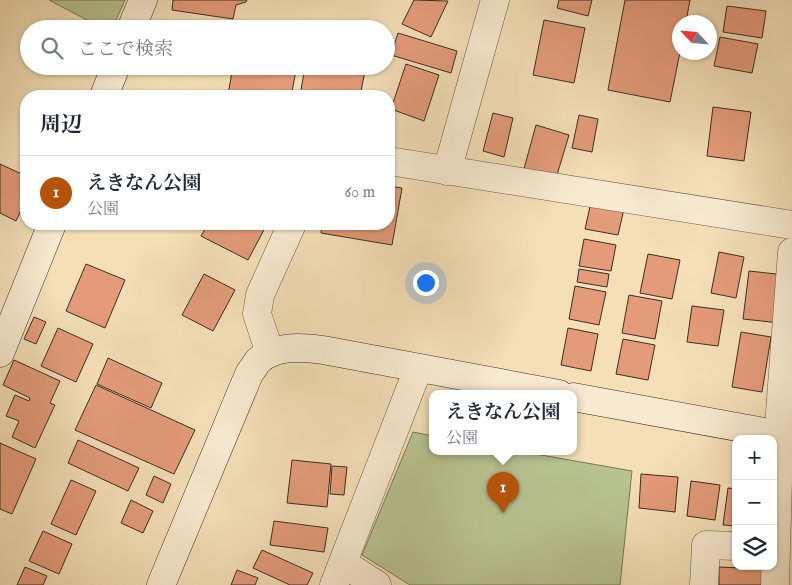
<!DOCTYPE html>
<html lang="ja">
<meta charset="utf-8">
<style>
:root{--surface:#fff;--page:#f2f2f3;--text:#1f2937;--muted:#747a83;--line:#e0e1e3;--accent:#b45309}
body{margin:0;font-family:"IM FELL English","Noto Serif JP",serif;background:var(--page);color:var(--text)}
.controls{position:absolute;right:15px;bottom:15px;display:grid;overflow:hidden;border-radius:10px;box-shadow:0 1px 4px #0004}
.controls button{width:45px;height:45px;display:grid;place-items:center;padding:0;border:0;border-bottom:1px solid var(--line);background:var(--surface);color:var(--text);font:25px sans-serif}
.compass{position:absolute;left:672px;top:15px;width:45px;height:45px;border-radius:50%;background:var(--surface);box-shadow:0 1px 4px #0004;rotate:296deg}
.you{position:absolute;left:425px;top:282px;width:18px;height:18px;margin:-12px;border:4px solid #fff;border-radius:50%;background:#1a73e8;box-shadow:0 0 0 8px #1a73e833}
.badge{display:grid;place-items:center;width:32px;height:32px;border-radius:50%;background:var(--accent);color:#fff;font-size:16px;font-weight:700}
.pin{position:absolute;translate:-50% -41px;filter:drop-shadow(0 1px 2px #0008)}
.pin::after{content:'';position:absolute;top:26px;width:18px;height:15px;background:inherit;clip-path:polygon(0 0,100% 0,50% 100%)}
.popup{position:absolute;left:429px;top:390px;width:148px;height:65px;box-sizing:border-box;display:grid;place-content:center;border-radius:10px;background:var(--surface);filter:drop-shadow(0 1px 4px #0005);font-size:16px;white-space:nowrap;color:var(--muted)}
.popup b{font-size:19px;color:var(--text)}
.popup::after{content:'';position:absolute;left:50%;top:100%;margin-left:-10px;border:10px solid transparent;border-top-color:var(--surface)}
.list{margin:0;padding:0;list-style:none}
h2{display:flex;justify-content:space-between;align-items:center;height:65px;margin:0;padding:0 20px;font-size:21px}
h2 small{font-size:16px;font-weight:400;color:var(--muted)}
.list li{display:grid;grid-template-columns:32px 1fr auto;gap:15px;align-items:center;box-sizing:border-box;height:75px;padding:0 20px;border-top:1px solid var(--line)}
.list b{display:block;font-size:19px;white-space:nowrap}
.list p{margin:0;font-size:16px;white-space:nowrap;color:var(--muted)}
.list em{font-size:16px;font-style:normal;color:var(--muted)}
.icon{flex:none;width:28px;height:28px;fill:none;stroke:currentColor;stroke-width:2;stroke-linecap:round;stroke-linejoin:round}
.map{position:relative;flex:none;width:792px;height:585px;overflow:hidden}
.search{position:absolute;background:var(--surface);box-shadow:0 1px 4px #0004;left:20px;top:20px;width:375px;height:55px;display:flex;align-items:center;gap:12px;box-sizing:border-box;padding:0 18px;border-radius:28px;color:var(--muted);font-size:19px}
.panel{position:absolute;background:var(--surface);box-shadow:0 1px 4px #0004;left:20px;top:90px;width:375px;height:140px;border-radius:20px}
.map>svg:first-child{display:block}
</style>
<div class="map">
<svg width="792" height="585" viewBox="0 0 792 585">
<rect width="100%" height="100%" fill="#f4dfb7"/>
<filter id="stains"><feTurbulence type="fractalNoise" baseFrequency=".004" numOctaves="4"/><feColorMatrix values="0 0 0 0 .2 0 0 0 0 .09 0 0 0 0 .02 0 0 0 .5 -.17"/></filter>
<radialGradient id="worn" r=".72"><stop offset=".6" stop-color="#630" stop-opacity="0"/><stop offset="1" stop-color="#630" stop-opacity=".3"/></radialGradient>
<g fill="#b8c291" stroke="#7a785a">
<path d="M49,0H125L112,29H104Z"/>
<path d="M413,432L433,436V452H524L632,471L620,585H410L362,555Z"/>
</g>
<g fill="#e49b79" stroke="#3b2f23">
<path d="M173,0H247L246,2L236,5L233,19L172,10Z"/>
<path d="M414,0L448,1L431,37L402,24Z"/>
<path d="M559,0H592L588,16L557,8Z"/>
<path d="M625,0H690L686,22H680V52L670,102L608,90Z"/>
<path d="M727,6L766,11L762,38L723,32Z"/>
<path d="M544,20L585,28L574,83L533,75Z"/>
<path d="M398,33L457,51L451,73L391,55Z"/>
<path d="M720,37L758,44L752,73L714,66Z"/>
<path d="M406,64L439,75L424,121L391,109Z"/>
<path d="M233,66H297L291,96L228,95Z"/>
<path d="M305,66H366L360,96H300Z"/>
<path d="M713,107L751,112L744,161L707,156Z"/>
<path d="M493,113L513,118L504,157L483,151Z"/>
<path d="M579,115L598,119L592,152L572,148Z"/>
<path d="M536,125L569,135L554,185L522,176Z"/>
<path d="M0,164L26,176V200L16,221L0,213Z"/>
<path d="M389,186L402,188L392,245L321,233L322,224H389Z"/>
<path d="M591,202L624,209L618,235L585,229Z"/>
<path d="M208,224H267L248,260L201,236Z"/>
<path d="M584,239L616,245L611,271L579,266Z"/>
<path d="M719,252L744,257L736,298L711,293Z"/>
<path d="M648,254L680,260L672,299L640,293Z"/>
<path d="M86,264L125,280L105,328L66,311Z"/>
<path d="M579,269L609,274L607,287L577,282Z"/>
<path d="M749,271L785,275L780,323L743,319Z"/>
<path d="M204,274L235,290L213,331L182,315Z"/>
<path d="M575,286L606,292L599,325L569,319Z"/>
<path d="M629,295L662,301L655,339L622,333Z"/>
<path d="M692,306L724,310L718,346L687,342Z"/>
<path d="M34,317L46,322L36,344L24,339Z"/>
<path d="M58,328L93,344L76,382L41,366Z"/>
<path d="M568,328L598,334L591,371L561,365Z"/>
<path d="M741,332L771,337L762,392L732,387Z"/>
<path d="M623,339L655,345L648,380L616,374Z"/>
<path d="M108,358L162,383L151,408L97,384Z"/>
<path d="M14,360L60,381L50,403L55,405L35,448L12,437L19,421L6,416L15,395L29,401L30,398L3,385Z"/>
<path d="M96,385L195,430L174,474L75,430Z"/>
<path d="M78,440L139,468L128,491L68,463Z"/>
<path d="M0,443L36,459L12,514L0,509Z"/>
<path d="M292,460L331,464L327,507L287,503Z"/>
<path d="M332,466L347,467L344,495L330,494Z"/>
<path d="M641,474L678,477L675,512L639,508Z"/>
<path d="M154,476L171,484L163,503L146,495Z"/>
<path d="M71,480L96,491L76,535L51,524Z"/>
<path d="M691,481L720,485L715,520L687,516Z"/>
<path d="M728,488L736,489V526L723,525Z"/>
<path d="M131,500L153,511L143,533L121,523Z"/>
<path d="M274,521L328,528L324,552L270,545Z"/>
<path d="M43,531L72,544L59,574L29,561Z"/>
<path d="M262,550L313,573L307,585H290L253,568Z"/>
<path d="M25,567L47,576L43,585H17Z"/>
<path d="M719,567L763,569L762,585H719Z"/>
<path d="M237,570L258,578L255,585H231Z"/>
</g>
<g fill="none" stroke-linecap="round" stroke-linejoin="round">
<g stroke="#695b48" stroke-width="29">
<g id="street">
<path d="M389,161L792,225"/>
<path d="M447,171L495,0"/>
<path d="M270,353L257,314L260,295L292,224"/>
<path d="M343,563L377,585"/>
<path d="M334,585L418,369"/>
<path d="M704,585L706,545L736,546"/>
<path d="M775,585L780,412L792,252"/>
</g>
</g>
<g stroke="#3b2f23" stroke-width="29">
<g id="secondary">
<path d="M131,29L143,0"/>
<path d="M104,96L116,66"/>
<path d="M0,353L52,224"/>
<path d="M573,397L792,437"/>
<path d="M161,585L249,374C252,370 255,365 258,361C275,345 302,347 323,350L559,394"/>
</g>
</g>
<use href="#street" stroke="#f8ead0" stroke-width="28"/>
<use href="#secondary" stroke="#f8ead0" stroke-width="28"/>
</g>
<rect width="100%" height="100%" filter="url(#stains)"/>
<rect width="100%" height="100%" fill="url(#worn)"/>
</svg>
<div class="controls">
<button>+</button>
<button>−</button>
<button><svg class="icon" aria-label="layers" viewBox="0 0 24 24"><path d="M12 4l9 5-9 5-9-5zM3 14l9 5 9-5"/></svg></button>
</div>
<svg class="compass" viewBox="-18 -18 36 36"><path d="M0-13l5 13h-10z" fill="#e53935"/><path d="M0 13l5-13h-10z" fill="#747a83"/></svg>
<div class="you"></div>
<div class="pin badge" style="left:503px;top:513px">1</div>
<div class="popup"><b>えきなん公園</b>公園</div>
<div class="search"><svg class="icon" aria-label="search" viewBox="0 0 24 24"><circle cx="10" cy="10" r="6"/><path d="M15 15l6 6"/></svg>ここで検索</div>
<section class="panel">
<h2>周辺<small></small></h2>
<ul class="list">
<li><span class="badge">1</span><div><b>えきなん公園</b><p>公園</p></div><em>60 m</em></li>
</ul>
</section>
</div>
